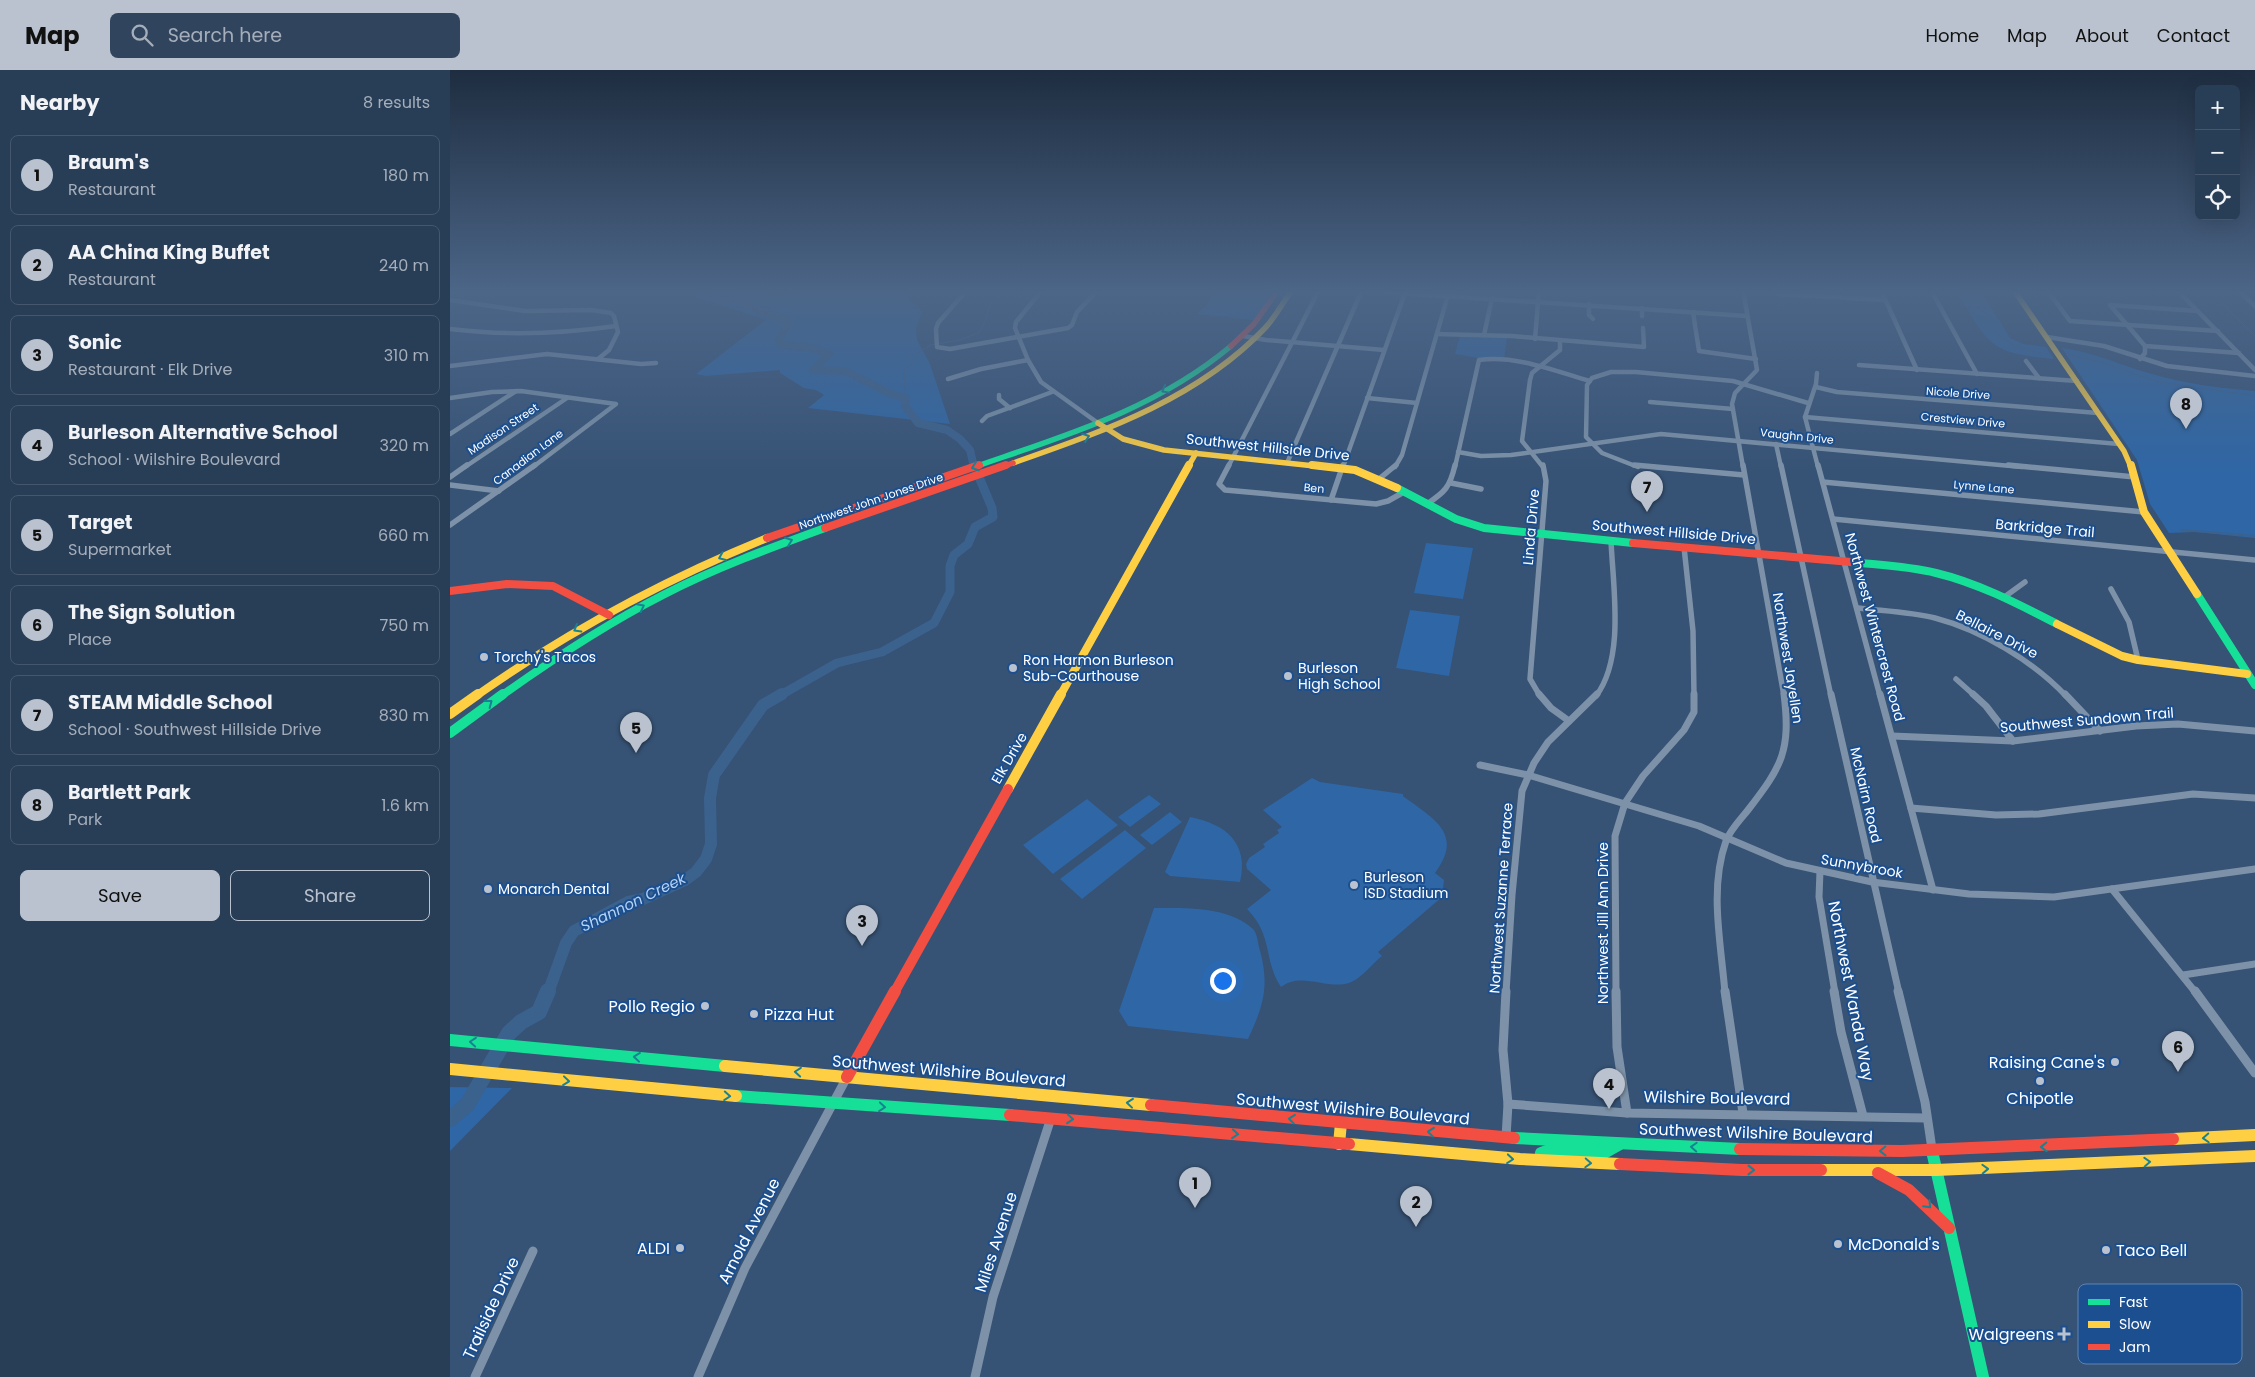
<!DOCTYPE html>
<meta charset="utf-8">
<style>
:root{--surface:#283e57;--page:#30455d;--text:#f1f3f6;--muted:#a5aeba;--line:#44576d;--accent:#b9c2ce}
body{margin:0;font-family:Poppins,sans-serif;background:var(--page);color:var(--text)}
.controls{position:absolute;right:15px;top:15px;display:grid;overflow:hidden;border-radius:8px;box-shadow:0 5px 20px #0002}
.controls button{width:45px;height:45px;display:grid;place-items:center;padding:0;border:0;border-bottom:1px solid var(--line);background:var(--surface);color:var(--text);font:25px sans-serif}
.you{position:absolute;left:772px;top:910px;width:18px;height:18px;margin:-12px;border:4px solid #fff;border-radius:50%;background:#1a73e8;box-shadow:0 0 0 8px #1a73e833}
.badge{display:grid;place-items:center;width:32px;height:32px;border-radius:50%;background:var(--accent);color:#111;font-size:16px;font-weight:700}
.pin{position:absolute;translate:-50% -41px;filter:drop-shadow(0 1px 2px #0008)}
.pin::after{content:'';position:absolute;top:26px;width:18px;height:15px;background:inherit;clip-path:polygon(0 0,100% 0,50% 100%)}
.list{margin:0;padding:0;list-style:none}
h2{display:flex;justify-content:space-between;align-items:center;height:65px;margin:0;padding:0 20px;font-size:21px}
h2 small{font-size:16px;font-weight:400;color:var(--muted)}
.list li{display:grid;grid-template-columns:32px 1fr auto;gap:15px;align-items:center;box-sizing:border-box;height:80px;margin:0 10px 10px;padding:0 10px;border:1px solid var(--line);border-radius:8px}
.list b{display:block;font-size:19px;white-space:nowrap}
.list p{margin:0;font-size:16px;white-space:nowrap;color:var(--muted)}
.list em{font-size:16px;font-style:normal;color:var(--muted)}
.actions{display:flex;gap:10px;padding:15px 20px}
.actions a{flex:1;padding:11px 0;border:1px solid var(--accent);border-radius:8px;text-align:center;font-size:18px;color:var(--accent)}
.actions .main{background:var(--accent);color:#111}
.icon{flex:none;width:28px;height:28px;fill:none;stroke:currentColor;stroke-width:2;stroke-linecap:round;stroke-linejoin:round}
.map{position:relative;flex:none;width:1805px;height:1307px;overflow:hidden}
header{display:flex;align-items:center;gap:30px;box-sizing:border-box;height:70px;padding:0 25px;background:var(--accent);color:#111}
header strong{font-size:24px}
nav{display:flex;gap:28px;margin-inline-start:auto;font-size:18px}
.search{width:350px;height:45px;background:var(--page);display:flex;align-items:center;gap:12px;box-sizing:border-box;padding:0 18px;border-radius:8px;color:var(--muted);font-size:19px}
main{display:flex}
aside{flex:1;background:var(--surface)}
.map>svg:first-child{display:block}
</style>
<header>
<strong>Map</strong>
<div class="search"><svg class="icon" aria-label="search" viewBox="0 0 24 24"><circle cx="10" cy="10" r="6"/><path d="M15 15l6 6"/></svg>Search here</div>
<nav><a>Home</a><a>Map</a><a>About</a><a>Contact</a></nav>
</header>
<main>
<aside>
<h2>Nearby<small>8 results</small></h2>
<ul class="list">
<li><span class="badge">1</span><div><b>Braum's</b><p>Restaurant</p></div><em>180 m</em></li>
<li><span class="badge">2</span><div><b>AA China King Buffet</b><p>Restaurant</p></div><em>240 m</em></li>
<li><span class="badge">3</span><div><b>Sonic</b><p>Restaurant · Elk Drive</p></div><em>310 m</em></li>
<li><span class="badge">4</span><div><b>Burleson Alternative School</b><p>School · Wilshire Boulevard</p></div><em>320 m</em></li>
<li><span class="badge">5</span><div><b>Target</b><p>Supermarket</p></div><em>660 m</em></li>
<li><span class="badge">6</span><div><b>The Sign Solution</b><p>Place</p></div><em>750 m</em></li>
<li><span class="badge">7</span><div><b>STEAM Middle School</b><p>School · Southwest Hillside Drive</p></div><em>830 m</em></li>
<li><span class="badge">8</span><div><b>Bartlett Park</b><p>Park</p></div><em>1.6 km</em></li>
</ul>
<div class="actions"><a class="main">Save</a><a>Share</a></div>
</aside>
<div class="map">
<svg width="1805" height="1307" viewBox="0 0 1805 1307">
<rect width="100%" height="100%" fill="#365274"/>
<g fill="#2f66a5">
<path d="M226,220H308L324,227L360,220H462L458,228L472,242L466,258L467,270L480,294L500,354L358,338L374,325L366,320L354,318L330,303V300L256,306L246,304L316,250Z"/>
<path d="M767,220H826L805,250L747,244L756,236Z"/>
<path d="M1506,220H1530L1560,268L1573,274L1596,277L1604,289C1537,283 1539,274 1506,220Z"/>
<path d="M1010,266L1057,268L1054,289L1028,288L1005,284Z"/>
<path d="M1612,278C1647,283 1669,295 1702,304C1736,314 1770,318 1805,321V468L1746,462L1719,463L1700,434L1687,390Z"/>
<path d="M976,473L1023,478L1013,529L964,523Z"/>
<path d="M960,540L1010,546L999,606L946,598Z"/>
<path d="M862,708L870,712L953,724V726C982,748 1015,763 985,803L994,810L992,827L928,882L932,886C922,894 911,909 899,913C877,920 851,901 831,917C813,890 824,867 797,839L821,820L797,799L796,794L799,788L815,777L813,774L829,763L827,760L832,757L813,740Z"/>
<path d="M699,725L711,734L680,757L668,747Z"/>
<path d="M637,729L668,755L603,804L573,775Z"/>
<path d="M720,742L732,752L702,775L690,765Z"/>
<path d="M740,747C776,754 799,773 790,812L720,806L715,802Z"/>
<path d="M675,760L696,778L632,829L610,809Z"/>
<path d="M704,838C736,838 778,836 803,859C807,863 808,872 809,877C820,915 814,935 798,969L678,956L669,941Z"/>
<path d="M0,1017L62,1018L0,1081Z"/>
</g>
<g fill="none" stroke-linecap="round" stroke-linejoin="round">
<g stroke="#3b618d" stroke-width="1">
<path d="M1521,220C1545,262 1548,278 1600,284"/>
<path d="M1759,220L1805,266"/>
<path d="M1617,285L1647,291L1708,312L1805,326"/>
<path d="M455,330L460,326L455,323L454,300L461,295L463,290L460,287L481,275L510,270L528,263L532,259L542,230L554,220"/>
</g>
<path stroke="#3b618d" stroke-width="2" d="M1731,460L1805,466"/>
<g stroke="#3b618d" stroke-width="8">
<path d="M83,220H119"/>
<path d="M258,220L263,226L290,230L314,243L336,250L337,257L329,269L331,275L361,278L379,284L363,300L395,301L439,323L454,328L456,331L455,336L468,353L497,360L510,369L520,380L524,397"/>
</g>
<path stroke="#3b618d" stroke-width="9" d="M329,626L387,593L432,582L484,553L500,522V496L504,485L518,474L525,457L543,447L542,438L524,395"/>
<path stroke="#3b618d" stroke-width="12" d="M98,923L116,873L124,861L178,832L193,829L235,810L246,802L256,789L261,774L260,728L264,705L313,635L332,624"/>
<path stroke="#3b618d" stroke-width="16" d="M0,1049L17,1035L59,963L71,952L89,942L98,921"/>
<g stroke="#7d92a8" stroke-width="4.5">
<path d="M517,220L488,253L486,259L487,277L500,279L618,258L622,255L627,242L648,220"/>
<path d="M592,220L566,252L565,258L578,290L591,312L648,353"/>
<path d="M902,220L1297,246"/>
<path d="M1293,220L1307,300L1285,323L1282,334L1293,397"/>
<path d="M1431,220L1467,300"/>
<path d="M1481,220L1527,304"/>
<path d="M1597,220L1620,251L1768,261"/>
<path d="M1700,220L1729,222L1805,300"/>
<path d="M1788,220L1805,236"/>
<path d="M1327,224L1435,230"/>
<path d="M0,230L75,241L142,240L161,243L164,246L168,262L159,280L148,289"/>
<path d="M1139,234V245L1143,249"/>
<path d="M1660,235L1748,241"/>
<path d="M1660,235L1695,276V283L1690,289"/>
<path d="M1192,238V246"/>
<path d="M1243,242L1249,281L1306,289"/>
<path d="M0,259C56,266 110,264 166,256"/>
<path d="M987,264L1062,266L1194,277L1193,258"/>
<path d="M1034,265L1042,228"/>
<path d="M793,266L816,270L934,280"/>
<path d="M1597,267L1654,276L1717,296L1805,306"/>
<path d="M1085,269L1089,220"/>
<path d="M1695,276L1789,283"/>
<path d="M1576,291L1589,308"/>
<path d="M1409,295L1627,311"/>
<path d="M0,296L97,284L191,294L206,293"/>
<path d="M1367,303L1366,314L1355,347L1368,397"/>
<path d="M498,309L531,299L578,290"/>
<path d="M1366,317L1387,322L1648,343"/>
<path d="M549,325V329L560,338"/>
<path d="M0,328L42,322L71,321L166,334L83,397"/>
<path d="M917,328L967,333"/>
<path d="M1200,332L1283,339"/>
<path d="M1355,347L1669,374"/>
<path d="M532,351L537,346L602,322"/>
<path d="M0,364L66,321"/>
<path d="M1326,374L1331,397"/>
<path d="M1008,382L1031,386L1061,385L1211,364L1572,397"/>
<path d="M837,393L912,220"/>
<path d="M15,397L117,328"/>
<path d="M778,397L869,220"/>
<path d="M893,397L956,220"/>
<path d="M945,397L952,385L998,225"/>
<path d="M1005,397L1029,290C1066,285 1105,301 1140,311"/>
<path d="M1093,397L1072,371L1080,310L1082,303L1110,280V271"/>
<path d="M1188,397L1152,383L1136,367L1137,315L1142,308L1161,302H1186L1283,311L1358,333"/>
</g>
<g stroke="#7d92a8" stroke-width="5.5">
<path d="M779,395L769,414L775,420L926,434L938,431L954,422"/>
<path d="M1184,395L1294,405"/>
<path d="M1293,395L1334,626"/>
<path d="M1331,395L1381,626"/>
<path d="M1368,395L1430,626"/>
<path d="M1558,395L1685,407"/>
<path d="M0,407L17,395"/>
<path d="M929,409L946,395"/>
<path d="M1373,412L1694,442"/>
<path d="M1001,413L1031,419"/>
<path d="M0,415L49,421"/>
<path d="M881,430L893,395"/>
<path d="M977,434C995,422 1000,417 1005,395"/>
<path d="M1383,449L1805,490"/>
<path d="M0,455L85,395"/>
<path d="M1234,477L1243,561L1244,626"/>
<path d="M1661,519L1679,552L1688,590"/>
<path d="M1553,528L1575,512"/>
<path d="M1408,538C1433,541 1460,542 1485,548C1531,560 1583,591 1616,626"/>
<path d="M1506,609L1525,626"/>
<path d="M1090,626L1080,609L1096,411L1093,395"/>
<path d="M1146,626C1175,588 1163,517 1161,471"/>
</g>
<g stroke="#7d92a8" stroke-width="7">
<path d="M1089,624L1101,638L1119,651"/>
<path d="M1381,624L1449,923"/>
<path d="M1430,624L1483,820"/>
<path d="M1523,624L1536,636L1563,671"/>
<path d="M1615,624L1650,661"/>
<path d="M1442,666L1563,671L1686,656L1728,654L1805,661"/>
<path d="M1030,695L1078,705L1249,756L1336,793L1422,812L1519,824L1604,827L1805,799"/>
<path d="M1461,738L1546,745L1589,744L1743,724L1805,728"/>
<path d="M1370,801L1369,827L1385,923"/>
<path d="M1662,819L1746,923"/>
<path d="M1733,905L1805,894"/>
<path d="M1056,923L1062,825L1072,721L1084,693L1098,672L1147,624"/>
<path d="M1166,923L1165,766L1175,733L1193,706L1234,660L1244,642V624"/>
<path d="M1275,923C1271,873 1259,819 1276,771C1280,760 1291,749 1298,740C1332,696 1341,681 1334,624"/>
</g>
<g stroke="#7d92a8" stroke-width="9">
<path d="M1166,921L1167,977L1177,1043"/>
<path d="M1275,921L1293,1043"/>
<path d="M1384,921L1391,962L1413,1046"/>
<path d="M1448,921L1475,1032L1482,1079"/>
<path d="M1745,921L1805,1003"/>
<path d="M1058,1034L1177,1043L1476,1048"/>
<path d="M1056,1067L1058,1034L1053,980L1056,921"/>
<path d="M25,1307L83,1181"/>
<path d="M248,1307L295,1198L397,1007"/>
<path d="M525,1307L543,1227L601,1048"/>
</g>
<g stroke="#16e098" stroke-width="5.5">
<path d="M0,222L7,220"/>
<path d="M530,395C620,364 707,338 781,276"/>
</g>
<g stroke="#16e098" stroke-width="8">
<path d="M947,418L1006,449L1034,458L1183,473"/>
<path d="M1401,492C1429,495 1458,496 1486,503C1528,513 1568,534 1607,554"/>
<path d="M1747,524L1805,615"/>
<path d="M51,626C103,589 156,554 213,525C265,498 320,478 375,458"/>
</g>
<path stroke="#16e098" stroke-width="10" d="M0,663L53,624"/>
<g stroke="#16e098" stroke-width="12">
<path d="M0,970L275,996"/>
<path d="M286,1026L560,1045"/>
<path d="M1064,1068L1290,1079"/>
<path d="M1482,1081L1533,1307"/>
<path d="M1090,1090L1091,1083L1099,1080L1154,1083L1170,1074"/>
</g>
<g stroke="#ffcf43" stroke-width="5.5">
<path d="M1564,220L1674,381L1681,397"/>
<path d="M648,353L673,369L714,380L874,397"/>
<path d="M563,393C654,361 748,329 816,257C826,246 833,232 842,220"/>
<path d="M738,397L746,383"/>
</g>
<g stroke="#ffcf43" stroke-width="8">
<path d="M862,395L905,400L947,418"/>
<path d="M1681,395L1694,442L1747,524"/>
<path d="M1607,554L1672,586L1688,590L1797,604"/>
<path d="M26,626C117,562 214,510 317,468"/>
<path d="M610,626L739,395"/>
</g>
<g stroke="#ffcf43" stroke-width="10">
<path d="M0,644L28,624"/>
<path d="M558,719L611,624"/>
</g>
<g stroke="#ffcf43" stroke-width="12">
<path d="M275,996L701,1035"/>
<path d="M0,999L286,1026"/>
<path d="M1723,1069L1805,1065"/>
<path d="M889,1074L891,1053"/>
<path d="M899,1074L1070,1089L1170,1094"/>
<path d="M1371,1100H1486L1805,1086"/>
</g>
<g stroke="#f24e42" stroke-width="5.5">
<path d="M781,276L804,254L828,220"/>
<path d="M525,397L530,395"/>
<path d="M552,397L563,393"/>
</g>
<g stroke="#f24e42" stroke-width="8">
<path d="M375,458L556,395"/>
<path d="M317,468L529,395"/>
<path d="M1183,473L1401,492"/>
<path d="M0,521L57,514L103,516L159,545"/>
</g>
<path stroke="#f24e42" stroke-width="10" d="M444,923L558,719"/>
<g stroke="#f24e42" stroke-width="12">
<path d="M397,1007L445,921"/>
<path d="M701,1035L1064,1068"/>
<path d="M560,1045L899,1074"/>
<path d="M1290,1079L1452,1081L1723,1069"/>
<path d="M1170,1094L1292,1100H1371"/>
<path d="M1428,1103L1459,1120L1499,1158"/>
</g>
</g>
<defs><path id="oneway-chevron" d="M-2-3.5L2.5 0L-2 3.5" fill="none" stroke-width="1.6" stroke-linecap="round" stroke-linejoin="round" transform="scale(1.25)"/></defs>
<g stroke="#198292">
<use href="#oneway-chevron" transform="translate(715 320) rotate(151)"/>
<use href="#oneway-chevron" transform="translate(636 367) rotate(-20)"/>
<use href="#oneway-chevron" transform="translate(525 397) rotate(161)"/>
<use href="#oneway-chevron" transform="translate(339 471) rotate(-20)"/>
<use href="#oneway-chevron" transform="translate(272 487) rotate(157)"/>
<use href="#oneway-chevron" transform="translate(191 537) rotate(-27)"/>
<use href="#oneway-chevron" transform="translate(127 559) rotate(150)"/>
<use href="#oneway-chevron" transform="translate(39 633) rotate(-37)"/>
<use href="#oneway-chevron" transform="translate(23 972) rotate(-175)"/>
<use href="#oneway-chevron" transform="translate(187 987) rotate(-174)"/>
<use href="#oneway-chevron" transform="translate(348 1002) rotate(-175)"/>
<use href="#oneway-chevron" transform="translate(116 1011) rotate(6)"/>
<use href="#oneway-chevron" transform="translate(277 1026) rotate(4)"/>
<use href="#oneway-chevron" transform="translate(680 1033) rotate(-174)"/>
<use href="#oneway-chevron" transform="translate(432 1037) rotate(5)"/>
<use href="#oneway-chevron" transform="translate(620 1049) rotate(5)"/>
<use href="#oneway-chevron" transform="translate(842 1049) rotate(-174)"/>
<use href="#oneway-chevron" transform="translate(981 1062) rotate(-174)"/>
<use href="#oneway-chevron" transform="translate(785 1064) rotate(5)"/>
<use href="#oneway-chevron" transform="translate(1756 1068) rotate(177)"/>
<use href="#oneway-chevron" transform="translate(1244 1077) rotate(-177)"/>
<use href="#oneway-chevron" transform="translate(1594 1077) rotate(178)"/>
<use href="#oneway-chevron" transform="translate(1433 1081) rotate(179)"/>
<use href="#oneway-chevron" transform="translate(1060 1089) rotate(5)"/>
<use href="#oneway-chevron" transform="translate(1697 1092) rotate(-3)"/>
<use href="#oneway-chevron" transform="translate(1138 1093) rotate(3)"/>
<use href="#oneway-chevron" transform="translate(1535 1099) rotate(-2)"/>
<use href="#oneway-chevron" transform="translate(1301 1100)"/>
<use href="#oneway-chevron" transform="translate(1478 1135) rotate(47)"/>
</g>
<linearGradient id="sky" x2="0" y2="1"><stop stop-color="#1e2d40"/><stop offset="0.55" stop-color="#4c6688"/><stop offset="1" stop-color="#4c6688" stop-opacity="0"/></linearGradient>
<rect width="1805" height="403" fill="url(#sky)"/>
<g fill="#b9c2ce" stroke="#1b4f8f" stroke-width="2">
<circle cx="34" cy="587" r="5"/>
<circle cx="563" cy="598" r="5"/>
<circle cx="838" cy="606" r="5"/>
<circle cx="904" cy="815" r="5"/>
<circle cx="38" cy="819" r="5"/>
<circle cx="255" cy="936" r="5"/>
<circle cx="304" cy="944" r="5"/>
<circle cx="1665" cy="992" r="5"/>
<circle cx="1590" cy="1011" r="5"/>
<circle cx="1388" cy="1174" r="5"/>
<circle cx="230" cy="1178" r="5"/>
<circle cx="1656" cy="1180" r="5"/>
<path d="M1611.5 1256.5h5v5h5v5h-5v5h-5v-5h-5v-5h5z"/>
</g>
<g text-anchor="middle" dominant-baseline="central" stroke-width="4" stroke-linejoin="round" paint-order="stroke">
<g font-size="11" fill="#fff" stroke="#1b4f8f">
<text transform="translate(1508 323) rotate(4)">Nicole Drive</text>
<text transform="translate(1513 350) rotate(5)">Crestview Drive</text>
<text transform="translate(53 359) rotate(-34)">Madison Street</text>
<text transform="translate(1347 366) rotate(6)">Vaughn Drive</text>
<text transform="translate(78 387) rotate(-37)">Canadian Lane</text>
<text transform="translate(1534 417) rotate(5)">Lynne Lane</text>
<text transform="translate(864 418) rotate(5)">Ben</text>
<text transform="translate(421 431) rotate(-19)">Northwest John Jones Drive</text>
</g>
<g font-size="14" fill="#fff" stroke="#1b4f8f">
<text transform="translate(818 377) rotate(6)">Southwest Hillside Drive</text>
<text transform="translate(1081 457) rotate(-85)">Linda Drive</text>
<text transform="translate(1595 458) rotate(5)">Barkridge Trail</text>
<text transform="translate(1224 462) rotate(5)">Southwest Hillside Drive</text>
<text transform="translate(1425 557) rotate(75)">Northwest Wintercrest Road</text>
<text transform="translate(1547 564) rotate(27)">Bellaire Drive</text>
<text transform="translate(1338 588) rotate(81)">Northwest Jayellen</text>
<text transform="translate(1637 650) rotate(-5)">Southwest Sundown Trail</text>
<text transform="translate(559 688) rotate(-60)">Elk Drive</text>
<text transform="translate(1416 725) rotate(77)">McNairn Road</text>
<text transform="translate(1412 796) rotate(10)">Sunnybrook</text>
<text transform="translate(1051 828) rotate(-86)">Northwest Suzanne Terrace</text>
<text transform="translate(1153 853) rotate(-90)">Northwest Jill Ann Drive</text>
</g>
<g font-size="14" fill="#fff" stroke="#1b4f8f" text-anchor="start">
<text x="44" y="587">Torchy's Tacos</text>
<text x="573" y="590">Ron Harmon Burleson<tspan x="573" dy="16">Sub-Courthouse</tspan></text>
<text x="848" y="598">Burleson<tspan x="848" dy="16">High School</tspan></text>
<text x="914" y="807">Burleson<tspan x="914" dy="16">ISD Stadium</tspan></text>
<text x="48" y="819">Monarch Dental</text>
</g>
<g font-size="15" font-style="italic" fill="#b5d3f5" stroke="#1b4f8f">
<text transform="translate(183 832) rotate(-26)">Shannon Creek</text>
</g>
<g font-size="16" fill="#fff" stroke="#1b4f8f">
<text transform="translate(1401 921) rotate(79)">Northwest Wanda Way</text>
<text transform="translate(499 1001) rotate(5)">Southwest Wilshire Boulevard</text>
<text transform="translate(1267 1028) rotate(1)">Wilshire Boulevard</text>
<text transform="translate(903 1039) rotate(5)">Southwest Wilshire Boulevard</text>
<text transform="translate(1306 1063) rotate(2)">Southwest Wilshire Boulevard</text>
<text transform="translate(299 1161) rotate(-63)">Arnold Avenue</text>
<text transform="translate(546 1172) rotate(-72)">Miles Avenue</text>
<text transform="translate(41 1238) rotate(-65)">Trailside Drive</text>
</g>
<g font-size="16" fill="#fff" stroke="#1b4f8f" text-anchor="end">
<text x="245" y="936">Pollo Regio</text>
<text x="314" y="944" text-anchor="start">Pizza Hut</text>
<text x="1655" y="992">Raising Cane's</text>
<text x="1590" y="1028" text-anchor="middle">Chipotle</text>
<text x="1398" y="1174" text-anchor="start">McDonald's</text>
<text x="220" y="1178">ALDI</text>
<text x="1666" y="1180" text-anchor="start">Taco Bell</text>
<text x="1604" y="1264">Walgreens</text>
</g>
</g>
<rect x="1628" y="1214" width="164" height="80" rx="8" fill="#1b4f8f" stroke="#5f84b1" stroke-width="1"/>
<rect x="1638" y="1229" width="22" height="6" fill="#16e098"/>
<rect x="1638" y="1251" width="22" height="7" fill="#ffcf43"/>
<rect x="1638" y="1274" width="22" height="6" fill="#f24e42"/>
<g font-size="14" fill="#fff">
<text x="1669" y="1237">Fast</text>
<text x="1669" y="1259">Slow</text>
<text x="1669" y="1282">Jam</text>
</g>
</svg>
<div class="controls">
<button>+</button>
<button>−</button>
<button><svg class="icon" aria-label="locate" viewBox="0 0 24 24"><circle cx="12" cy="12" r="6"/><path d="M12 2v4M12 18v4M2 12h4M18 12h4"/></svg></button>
</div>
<div class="you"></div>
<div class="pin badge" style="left:745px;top:1138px">1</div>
<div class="pin badge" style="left:966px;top:1157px">2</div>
<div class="pin badge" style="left:412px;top:876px">3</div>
<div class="pin badge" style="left:1159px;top:1039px">4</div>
<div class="pin badge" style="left:186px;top:683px">5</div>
<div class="pin badge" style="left:1728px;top:1002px">6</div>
<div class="pin badge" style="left:1197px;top:442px">7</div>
<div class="pin badge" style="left:1736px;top:359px">8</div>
</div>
</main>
